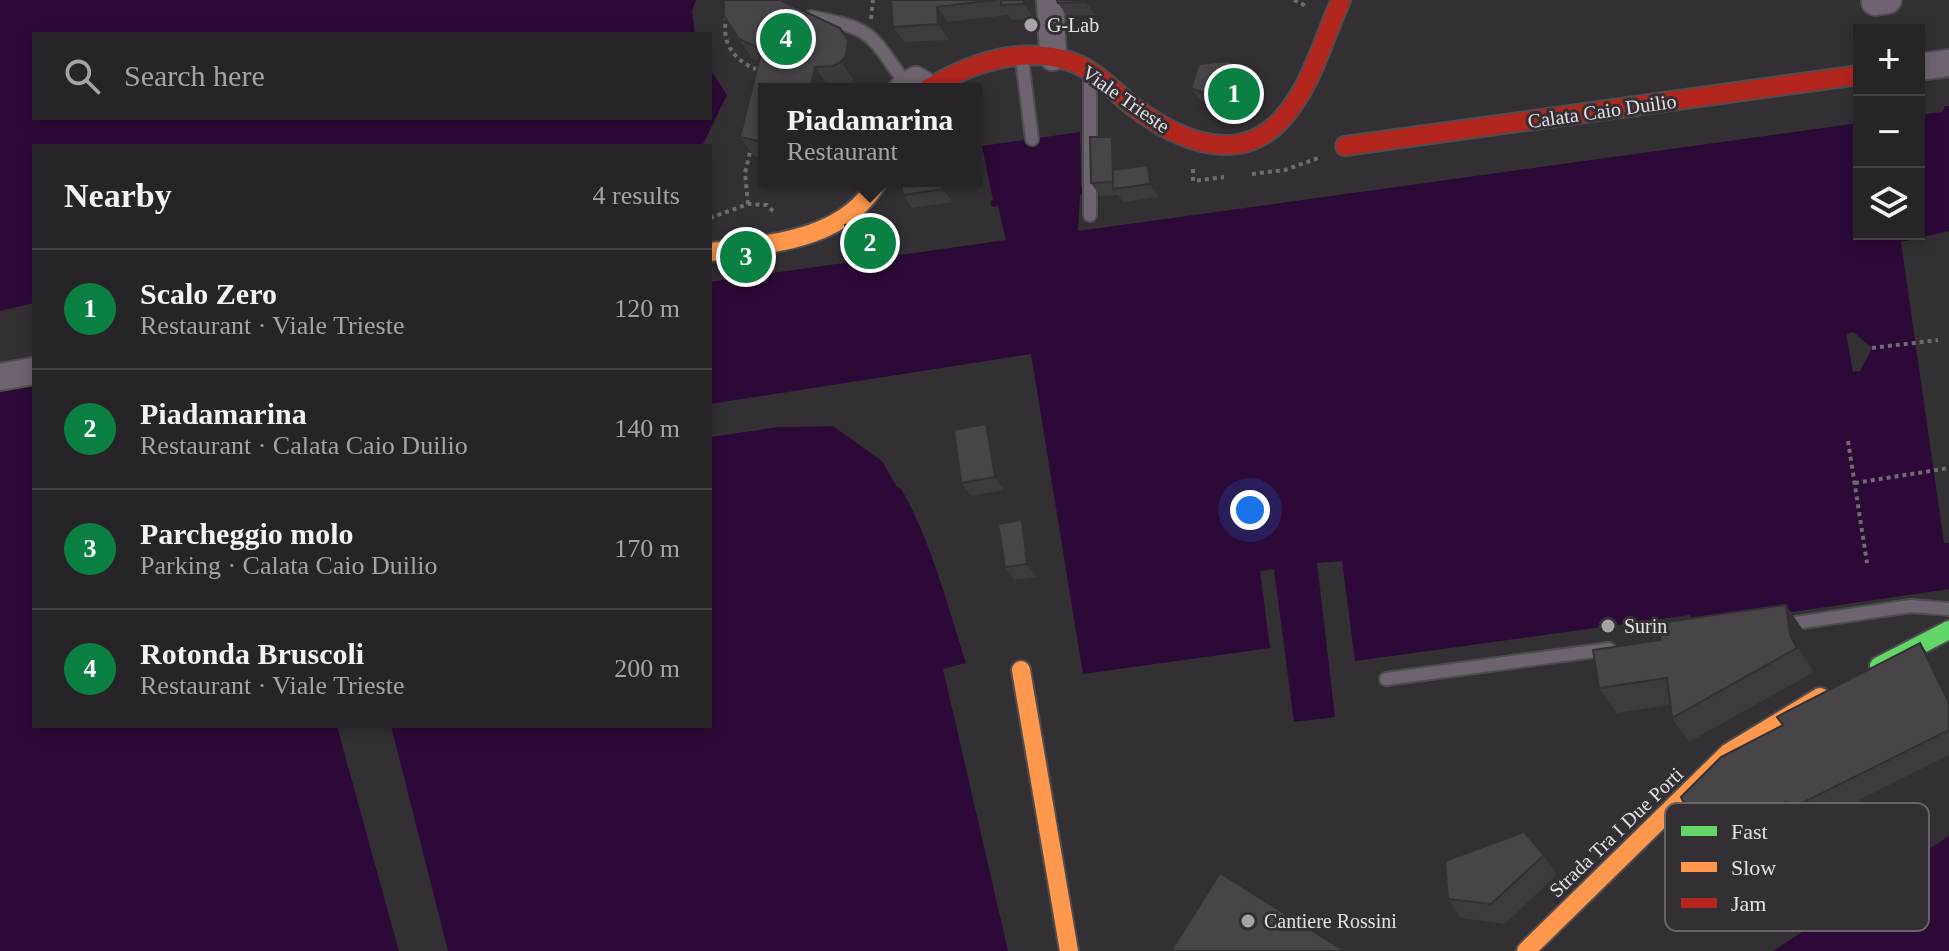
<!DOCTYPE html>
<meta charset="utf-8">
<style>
:root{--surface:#262426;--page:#2e2c2e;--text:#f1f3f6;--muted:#a4a4a7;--line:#424143;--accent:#0b8043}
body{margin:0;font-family:Georgia,serif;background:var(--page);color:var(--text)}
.controls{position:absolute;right:24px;top:24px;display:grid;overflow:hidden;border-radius:0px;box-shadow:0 4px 12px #0003}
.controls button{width:72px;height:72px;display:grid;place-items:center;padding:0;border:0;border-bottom:2px solid var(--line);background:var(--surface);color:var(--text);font:40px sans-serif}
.you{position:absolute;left:1250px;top:510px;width:28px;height:28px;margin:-20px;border:6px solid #fff;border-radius:50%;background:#1a73e8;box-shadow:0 0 0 12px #1a73e833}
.badge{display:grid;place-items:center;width:52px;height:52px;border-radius:50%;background:var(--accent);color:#fff;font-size:26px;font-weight:700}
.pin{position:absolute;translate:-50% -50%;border:4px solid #fff;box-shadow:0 2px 8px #0006}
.popup{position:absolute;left:758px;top:83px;width:224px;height:104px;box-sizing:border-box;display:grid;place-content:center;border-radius:0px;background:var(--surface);filter:drop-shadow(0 2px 6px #0005);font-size:26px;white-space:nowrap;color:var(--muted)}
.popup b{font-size:30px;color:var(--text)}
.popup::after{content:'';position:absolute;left:50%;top:100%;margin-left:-16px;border:16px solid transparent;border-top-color:var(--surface)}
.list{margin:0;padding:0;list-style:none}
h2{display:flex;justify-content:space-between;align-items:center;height:104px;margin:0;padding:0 32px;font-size:34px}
h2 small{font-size:26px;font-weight:400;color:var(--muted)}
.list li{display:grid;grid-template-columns:52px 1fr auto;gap:24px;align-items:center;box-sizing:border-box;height:120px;padding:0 32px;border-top:2px solid var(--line)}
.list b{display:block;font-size:30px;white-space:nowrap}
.list p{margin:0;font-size:26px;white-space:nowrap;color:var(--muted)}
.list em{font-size:26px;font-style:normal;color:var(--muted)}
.icon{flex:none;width:44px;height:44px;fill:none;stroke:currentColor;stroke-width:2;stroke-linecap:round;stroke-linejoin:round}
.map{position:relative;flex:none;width:1949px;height:951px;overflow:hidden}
.search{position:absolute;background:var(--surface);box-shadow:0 4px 12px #0003;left:32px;top:32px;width:680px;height:88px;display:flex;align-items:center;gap:20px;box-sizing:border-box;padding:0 28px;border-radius:0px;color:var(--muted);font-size:30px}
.panel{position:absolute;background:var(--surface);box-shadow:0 4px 12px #0003;left:32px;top:144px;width:680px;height:584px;border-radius:0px}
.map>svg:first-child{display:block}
</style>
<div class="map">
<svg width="1949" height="951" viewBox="0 0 1949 951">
<rect width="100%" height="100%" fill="#323033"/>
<g fill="#2d0937">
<path d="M0,0H696L692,11L695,34H34V118H710V69L727,95L702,146H34V303L0,311Z"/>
<path d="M1945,106H1949V231L1901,242L1944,543H1949V589L1697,626L1690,615L1355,661L1342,561L1317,563L1335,717L1294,722L1274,569L1260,571L1270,648L1083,674L1031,354L710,404V282L1006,240L998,206L992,207L990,201L993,200L982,146L1080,132L1081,187H1085V194L1080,195L1078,231L1859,123V234H1919V115L1942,112Z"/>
<path d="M34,381V726H337L399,951H0V386Z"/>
<path d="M833,426C848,437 872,448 883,462C924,513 946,601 966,663L943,669L1008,951H448L391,726H710V437L777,427Z"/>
<path d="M1949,836V951H1773Z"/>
</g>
<g fill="#323033">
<path d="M1853,332L1872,348L1860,371L1853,372L1846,334Z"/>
<path d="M834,422L885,458L903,489L897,487L882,461L833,426L777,427L710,437V433L777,423Z"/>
<path d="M337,726H341L403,951H399Z"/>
</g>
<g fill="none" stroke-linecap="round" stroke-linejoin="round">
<g stroke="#4e4d4f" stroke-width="16">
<g id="lane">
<path d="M811,17C875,29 869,33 906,84"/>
<path d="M1022,60L1032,139"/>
<path d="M1090,215V79"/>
<path d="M1782,625L1911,606L1949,609"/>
<path d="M1386,679L1609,649"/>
</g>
</g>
<g stroke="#4e4d4f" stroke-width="30">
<g id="street">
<path d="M1050,0L1053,57"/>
<path d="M1875,2L1888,0"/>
<path d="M1919,67L1949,63"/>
<path d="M902,89L916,80L930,89"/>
<path d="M0,377L34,371"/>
</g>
</g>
<g stroke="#4e4d4f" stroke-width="22">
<path id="fast" d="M1879,666L1949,630"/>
</g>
<g stroke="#4e4d4f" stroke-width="22">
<g id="slow">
<path d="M710,252C770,244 846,240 878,181"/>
<path d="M1021,670L1069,951"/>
<path d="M1526,951L1728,753L1820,697"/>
</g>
</g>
<g stroke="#4e4d4f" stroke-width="22">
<g id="jam">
<path d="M929,88C971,63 1021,46 1069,61C1095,69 1113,91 1134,107C1176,139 1238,167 1281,120C1311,88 1323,40 1341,0"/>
<path d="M1345,146L1859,75"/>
</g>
</g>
<g stroke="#706a73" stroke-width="4" stroke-dasharray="4 4" stroke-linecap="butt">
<path d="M1294,0L1306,6"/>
<path d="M727,16C719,44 737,64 762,71"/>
<path d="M871,19L873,0"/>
<path d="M1193,169V181L1224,177"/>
<path d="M1252,174L1285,170L1321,157"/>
<path d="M748,204L745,173L751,148"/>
<path d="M710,218L748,204L767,205L774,212"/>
<path d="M1872,348L1938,340"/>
<path d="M1848,441L1867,563"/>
<path d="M1855,483L1949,468"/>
</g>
<use href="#lane" stroke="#6d646f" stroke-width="12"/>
<use href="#street" stroke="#6d646f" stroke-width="26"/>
<use href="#fast" stroke="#63d668" stroke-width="18"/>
<use href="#slow" stroke="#ff974d" stroke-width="18"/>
<use href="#jam" stroke="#b3261e" stroke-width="18"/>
</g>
<g fill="#3d3b3e">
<path d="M724,0H798L795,7L840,28L861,59L860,74L854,81L847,85L764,89V158L754,156L740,137L759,61L752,58L739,39Z"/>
<path d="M891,0H1034L1035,19L1012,20L1008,15L948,22L949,40L904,42L893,27Z"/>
<path d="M1057,0H1094L1095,15L1067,16L1058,3Z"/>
<path d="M1259,74L1268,87L1254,116L1247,120L1200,100L1191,88Z"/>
<path d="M1121,150L1122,168L1148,165L1157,178L1159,197L1123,202L1118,195L1100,196L1091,183Z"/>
<path d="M901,181H949L952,202L912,208L903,195Z"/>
<path d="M886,231L888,251L857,255L848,242Z"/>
<path d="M986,424L995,437L1004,490L971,496L961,483Z"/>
<path d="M1031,533L1037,577L1014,580L1005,567Z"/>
<path d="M1803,630L1807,660L1814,672L1689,742L1672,718L1670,705L1616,713L1599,688Z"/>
<path d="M1920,643L1933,662L1949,695V755L1803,828L1799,822L1740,854L1730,840L1709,848L1696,829L1783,726Z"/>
<path d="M1544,855L1557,874L1505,924L1461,918L1448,899Z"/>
</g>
<g fill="#323032">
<path d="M778,0H798L790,18Z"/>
<path d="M1024,0H1034L1035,19L1024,4Z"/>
<path d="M1086,0H1094L1095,15L1086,2Z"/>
<path d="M937,7L948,22L949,40L938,24Z"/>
<path d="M840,28L861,59L860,74L854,81L841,62Z"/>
<path d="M815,67L828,86V89H810Z"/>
<path d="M1259,74L1268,87L1254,116L1245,103Z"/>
<path d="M1112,137L1121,150L1122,188L1113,182Z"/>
<path d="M1148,165L1157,178L1159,197L1150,184Z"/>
<path d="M941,181H949L952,202L943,189Z"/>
<path d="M877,218L886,231L888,251L879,238Z"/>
<path d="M986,424L995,437L1004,490L995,477Z"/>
<path d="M1022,520L1031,533L1037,577L1027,564Z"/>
<path d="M1786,605L1803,630L1807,660L1814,672L1790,635Z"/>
<path d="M1920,643L1933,662L1949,695V703Z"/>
</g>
<g fill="#474548" stroke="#323032" stroke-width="2">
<path d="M724,0H780L840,28L848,40L846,55L841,62L833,66L815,67L810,89H764V142L740,137L762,49L739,39L724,16Z"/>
<path d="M891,0H995L937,7L938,24L893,27Z"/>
<path d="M1001,0H1024V4L1001,5Z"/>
<path d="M1057,0H1086V2L1058,3Z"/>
<path d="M1229,61L1259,74L1245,103L1238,107L1191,88L1199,64Z"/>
<path d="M1090,137H1112L1113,182L1091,183Z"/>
<path d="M1148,165L1150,184L1113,189V170Z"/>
<path d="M901,181H941L943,189L903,195Z"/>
<path d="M877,218L879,238L848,242L845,225Z"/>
<path d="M986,424L995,477L961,483L954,430Z"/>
<path d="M1022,520L1027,564L1005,567L998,524Z"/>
<path d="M1786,605L1790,635L1797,648L1672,718L1667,678L1599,688L1593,650L1661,640L1658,623Z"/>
<path d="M1920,643L1949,703V730L1790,809L1786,802L1726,835L1719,820L1696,829L1681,797L1721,757L1783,725L1777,717L1782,714Z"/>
<path d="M1524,832L1544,855L1491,904L1448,899L1445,861Z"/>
<path d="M1220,873L1345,951H1171Z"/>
</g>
<g fill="#a6a3a7" stroke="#332f34" stroke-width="3">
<circle cx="1031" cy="25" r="8"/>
<circle cx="1608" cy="626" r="8"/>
<circle cx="1248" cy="921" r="8"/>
</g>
<g text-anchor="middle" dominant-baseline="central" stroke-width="6" stroke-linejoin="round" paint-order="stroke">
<g font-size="20" fill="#e4e1e5" stroke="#332f34" text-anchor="start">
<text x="1047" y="25">G-Lab</text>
<text x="1624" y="626">Surin</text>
<text x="1264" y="921">Cantiere Rossini</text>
</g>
<g font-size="20" fill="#e4e1e5" stroke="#332f34">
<text transform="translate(1126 99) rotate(35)">Viale Trieste</text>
<text transform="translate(1602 111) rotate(-8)">Calata Caio Duilio</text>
<text transform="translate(1616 832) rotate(-44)">Strada Tra I Due Porti</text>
</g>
</g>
<rect x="1665" y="803" width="264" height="128" rx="12" fill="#332f34" stroke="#686469" stroke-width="2"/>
<rect x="1681" y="826" width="36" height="10" fill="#63d668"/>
<rect x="1681" y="862" width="36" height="10" fill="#ff974d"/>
<rect x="1681" y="898" width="36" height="10" fill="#b3261e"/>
<g font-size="22" fill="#e4e1e5">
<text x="1731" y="839">Fast</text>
<text x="1731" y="875">Slow</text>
<text x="1731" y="911">Jam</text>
</g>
</svg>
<div class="controls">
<button>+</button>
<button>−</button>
<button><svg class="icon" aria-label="layers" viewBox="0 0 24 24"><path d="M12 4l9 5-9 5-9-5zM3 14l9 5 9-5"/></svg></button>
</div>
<div class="you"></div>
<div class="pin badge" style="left:1234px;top:94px">1</div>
<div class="pin badge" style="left:870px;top:243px">2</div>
<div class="popup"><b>Piadamarina</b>Restaurant</div>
<div class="pin badge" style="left:746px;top:257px">3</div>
<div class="pin badge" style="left:786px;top:39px">4</div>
<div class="search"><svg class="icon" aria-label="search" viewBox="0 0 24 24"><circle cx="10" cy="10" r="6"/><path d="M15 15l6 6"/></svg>Search here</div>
<section class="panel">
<h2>Nearby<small>4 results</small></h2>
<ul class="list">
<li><span class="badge">1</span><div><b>Scalo Zero</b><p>Restaurant · Viale Trieste</p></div><em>120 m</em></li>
<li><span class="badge">2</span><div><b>Piadamarina</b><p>Restaurant · Calata Caio Duilio</p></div><em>140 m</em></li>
<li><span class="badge">3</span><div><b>Parcheggio molo</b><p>Parking · Calata Caio Duilio</p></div><em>170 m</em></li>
<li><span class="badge">4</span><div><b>Rotonda Bruscoli</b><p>Restaurant · Viale Trieste</p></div><em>200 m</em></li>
</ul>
</section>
</div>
